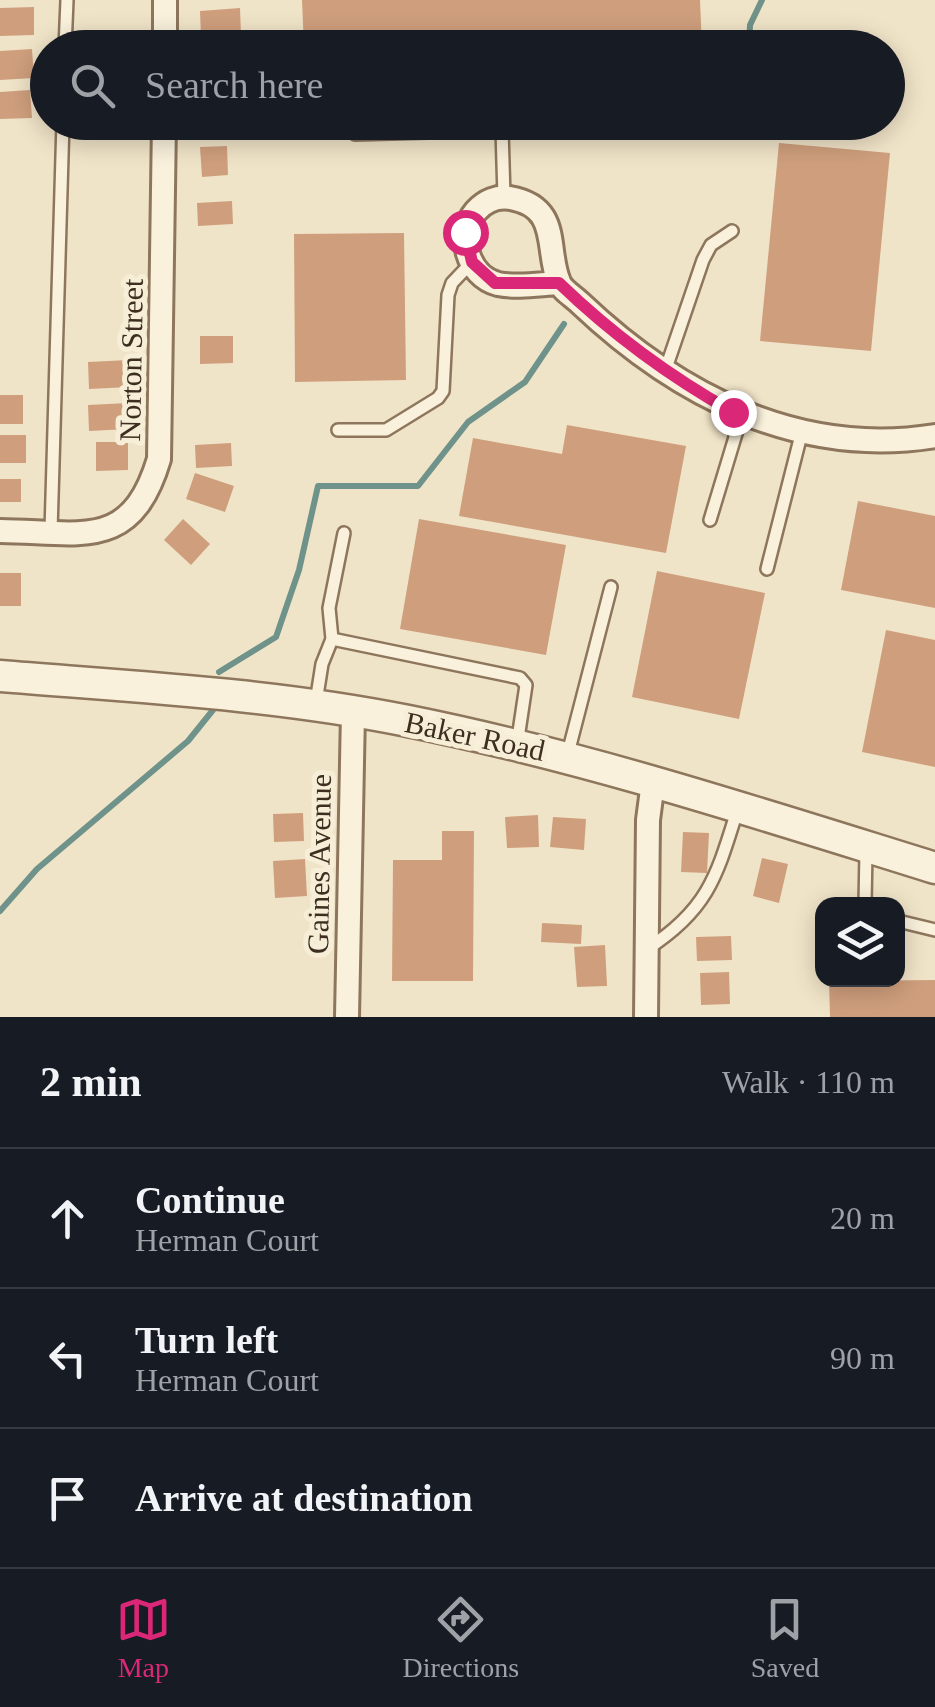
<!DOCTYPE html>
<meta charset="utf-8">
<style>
:root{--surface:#171b24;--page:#242831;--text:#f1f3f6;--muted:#9ea1a6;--line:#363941;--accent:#db2777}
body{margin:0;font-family:"Times New Roman",serif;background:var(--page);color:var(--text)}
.controls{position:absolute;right:30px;bottom:30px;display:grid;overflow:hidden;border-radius:20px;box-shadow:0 5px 25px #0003}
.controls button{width:90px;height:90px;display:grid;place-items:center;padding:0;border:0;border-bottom:2px solid var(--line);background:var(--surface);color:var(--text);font:50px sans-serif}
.stop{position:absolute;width:30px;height:30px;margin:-22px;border:8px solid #db2777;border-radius:50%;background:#fff}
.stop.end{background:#db2777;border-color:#fff;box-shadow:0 2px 10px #0008}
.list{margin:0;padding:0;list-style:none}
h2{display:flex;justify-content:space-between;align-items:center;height:130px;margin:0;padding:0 40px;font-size:42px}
h2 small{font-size:32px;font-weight:400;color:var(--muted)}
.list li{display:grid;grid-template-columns:65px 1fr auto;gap:30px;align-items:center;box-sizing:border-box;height:140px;padding:0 40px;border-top:2px solid var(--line)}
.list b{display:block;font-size:38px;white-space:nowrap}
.list p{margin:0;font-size:32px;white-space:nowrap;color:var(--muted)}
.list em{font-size:32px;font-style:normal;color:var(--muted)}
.icon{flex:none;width:55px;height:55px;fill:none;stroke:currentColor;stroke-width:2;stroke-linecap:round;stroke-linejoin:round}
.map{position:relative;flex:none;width:935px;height:1017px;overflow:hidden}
.search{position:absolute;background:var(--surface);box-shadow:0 5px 25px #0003;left:30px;right:30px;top:30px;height:110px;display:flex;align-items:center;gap:25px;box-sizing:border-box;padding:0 35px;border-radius:55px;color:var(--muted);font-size:38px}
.sheet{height:550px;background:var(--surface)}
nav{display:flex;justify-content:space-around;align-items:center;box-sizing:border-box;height:140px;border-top:2px solid var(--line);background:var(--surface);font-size:28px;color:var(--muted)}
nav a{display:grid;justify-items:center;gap:5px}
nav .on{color:var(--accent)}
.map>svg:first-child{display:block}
</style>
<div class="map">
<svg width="935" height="1017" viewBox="0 0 935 1017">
<rect width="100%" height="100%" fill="#f0e4c8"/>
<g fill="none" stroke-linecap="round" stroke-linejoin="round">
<g stroke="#6f938a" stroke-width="6">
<path d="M749,48L750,25L762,0"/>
<path d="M219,672L276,637L299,570L318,486H418L468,422L525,382L564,324"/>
<path d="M0,911L37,869L188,741L213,710"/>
</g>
</g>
<g fill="#cf9f7d">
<path d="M302,0H700L702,48H304Z"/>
<path d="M34,7V35L0,36V8Z"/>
<path d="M240,8L241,35L201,37L200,11Z"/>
<path d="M32,49L34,78L0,80V51Z"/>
<path d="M30,90L32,118L0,119V92Z"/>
<path d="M779,143L890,153L871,351L760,341Z"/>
<path d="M227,146L228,175L202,177L200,147Z"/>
<path d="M232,201L233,224L198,226L197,203Z"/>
<path d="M404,233L406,380L295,382L294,234Z"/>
<path d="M200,336H233V363L200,364Z"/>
<path d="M129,360L130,387L89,389L88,362Z"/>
<rect x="0" y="395" width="23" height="29"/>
<path d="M128,403L129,429L89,431L88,405Z"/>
<path d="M567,425L686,446L666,553L459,516L473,438L562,454Z"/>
<rect x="0" y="435" width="26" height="28"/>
<path d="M96,442H128V470L96,471Z"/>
<path d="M231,443L232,466L196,468L195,445Z"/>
<path d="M195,473L234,486L225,512L186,499Z"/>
<rect x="0" y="479" width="21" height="23"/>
<path d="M858,501L935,516V608L841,590Z"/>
<path d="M183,519L210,544L191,565L164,540Z"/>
<path d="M419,519L566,545L546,655L400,629Z"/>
<path d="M657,571L765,593L739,719L632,697Z"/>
<rect x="0" y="573" width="21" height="33"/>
<path d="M886,630L935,640V767L862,752Z"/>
<path d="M303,813L304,841L274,842L273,814Z"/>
<path d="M538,815L539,847L507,848L505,817Z"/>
<path d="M553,817L586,819L584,850L550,847Z"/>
<path d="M442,831H474L473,981H392L393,860H442Z"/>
<path d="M683,832L709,833L707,873L681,872Z"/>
<path d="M762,858L788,864L779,903L753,896Z"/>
<path d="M305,859L307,896L275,898L273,861Z"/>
<path d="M542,923L582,925L581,944L541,942Z"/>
<path d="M731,936L732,960L697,961L696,937Z"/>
<path d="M605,945L607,986L577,987L574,947Z"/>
<path d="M729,972L730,1004L701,1005L700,973Z"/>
<path d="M935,980V1017H830L829,981Z"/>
</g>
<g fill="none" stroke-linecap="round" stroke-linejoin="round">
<g stroke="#8d765c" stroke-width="16">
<g id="service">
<path d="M65,48L67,0"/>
<path d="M502,130L635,128"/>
<path d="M355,134L502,130L504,197"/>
<path d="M664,374L703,260L711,245L732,231"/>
<path d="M338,430H386L438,398L443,391L448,295L452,283L472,262"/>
<path d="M710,520L742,414"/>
<path d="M51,531L63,122"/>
<path d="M767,569L802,431"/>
<path d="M332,639L520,678L526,685L517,745"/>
<path d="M316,702L322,664L332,639L329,608L344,533"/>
<path d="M567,757L611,587"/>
<path d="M865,904L866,851"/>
<path d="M898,921L935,930"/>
<path d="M647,949C709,909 717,875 738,808"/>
</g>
</g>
<g stroke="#8d765c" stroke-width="28">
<g id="minor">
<path d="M165,48V0"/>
<path d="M559,283C539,284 518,288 498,284C467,276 456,234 476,211C485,201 497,196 510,198C562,207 545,250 559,282C562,290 574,297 580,303C677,395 798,458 935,436"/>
<path d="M0,531C82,532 131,552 159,459L164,122"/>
<path d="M347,1017L353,712"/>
<path d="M646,1017L648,820L653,782"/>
</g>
</g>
<g stroke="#8d765c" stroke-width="35">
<path id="tertiary" d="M0,676C136,687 274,694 408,721C587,757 761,814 935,868"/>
</g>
<use href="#service" stroke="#faf1dc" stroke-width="11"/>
<use href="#minor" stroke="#faf1dc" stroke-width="22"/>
<use href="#tertiary" stroke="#faf1dc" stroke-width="30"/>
</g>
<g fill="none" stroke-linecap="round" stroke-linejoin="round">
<path stroke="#db2777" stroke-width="12" d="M465,232L472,262L495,283H559C613,335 667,375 733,412"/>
</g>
<g text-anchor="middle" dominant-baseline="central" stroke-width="10" stroke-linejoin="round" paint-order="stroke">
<g font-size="30" fill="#3d2e20" stroke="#f7eed8">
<text transform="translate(131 360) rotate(-89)">Norton Street</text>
<text transform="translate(475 736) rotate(12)">Baker Road</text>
<text transform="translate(319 864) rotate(-89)">Gaines Avenue</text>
</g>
</g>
</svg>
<div class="controls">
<button><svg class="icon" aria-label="layers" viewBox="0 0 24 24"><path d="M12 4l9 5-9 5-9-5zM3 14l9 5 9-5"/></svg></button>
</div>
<div class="stop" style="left:465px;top:232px"></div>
<div class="stop end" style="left:733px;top:412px"></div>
<div class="search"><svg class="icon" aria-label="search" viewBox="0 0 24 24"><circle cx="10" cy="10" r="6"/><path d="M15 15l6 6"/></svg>Search here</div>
</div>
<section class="sheet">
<h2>2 min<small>Walk · 110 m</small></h2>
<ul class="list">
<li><svg class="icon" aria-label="ahead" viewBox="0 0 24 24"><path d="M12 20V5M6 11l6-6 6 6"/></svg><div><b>Continue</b><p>Herman Court</p></div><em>20 m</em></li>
<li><svg class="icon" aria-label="left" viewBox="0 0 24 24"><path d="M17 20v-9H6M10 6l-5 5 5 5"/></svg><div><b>Turn left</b><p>Herman Court</p></div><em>90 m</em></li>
<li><svg class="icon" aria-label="arrive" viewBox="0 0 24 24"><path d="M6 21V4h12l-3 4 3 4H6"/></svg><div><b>Arrive at destination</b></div></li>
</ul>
</section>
<nav>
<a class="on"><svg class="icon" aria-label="map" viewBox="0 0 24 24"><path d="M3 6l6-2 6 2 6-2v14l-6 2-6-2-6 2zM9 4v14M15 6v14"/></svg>Map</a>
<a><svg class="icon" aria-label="directions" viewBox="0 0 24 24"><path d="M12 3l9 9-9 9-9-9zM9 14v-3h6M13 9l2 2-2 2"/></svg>Directions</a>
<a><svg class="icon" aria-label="saved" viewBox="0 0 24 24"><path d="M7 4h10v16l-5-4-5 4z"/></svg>Saved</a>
</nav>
